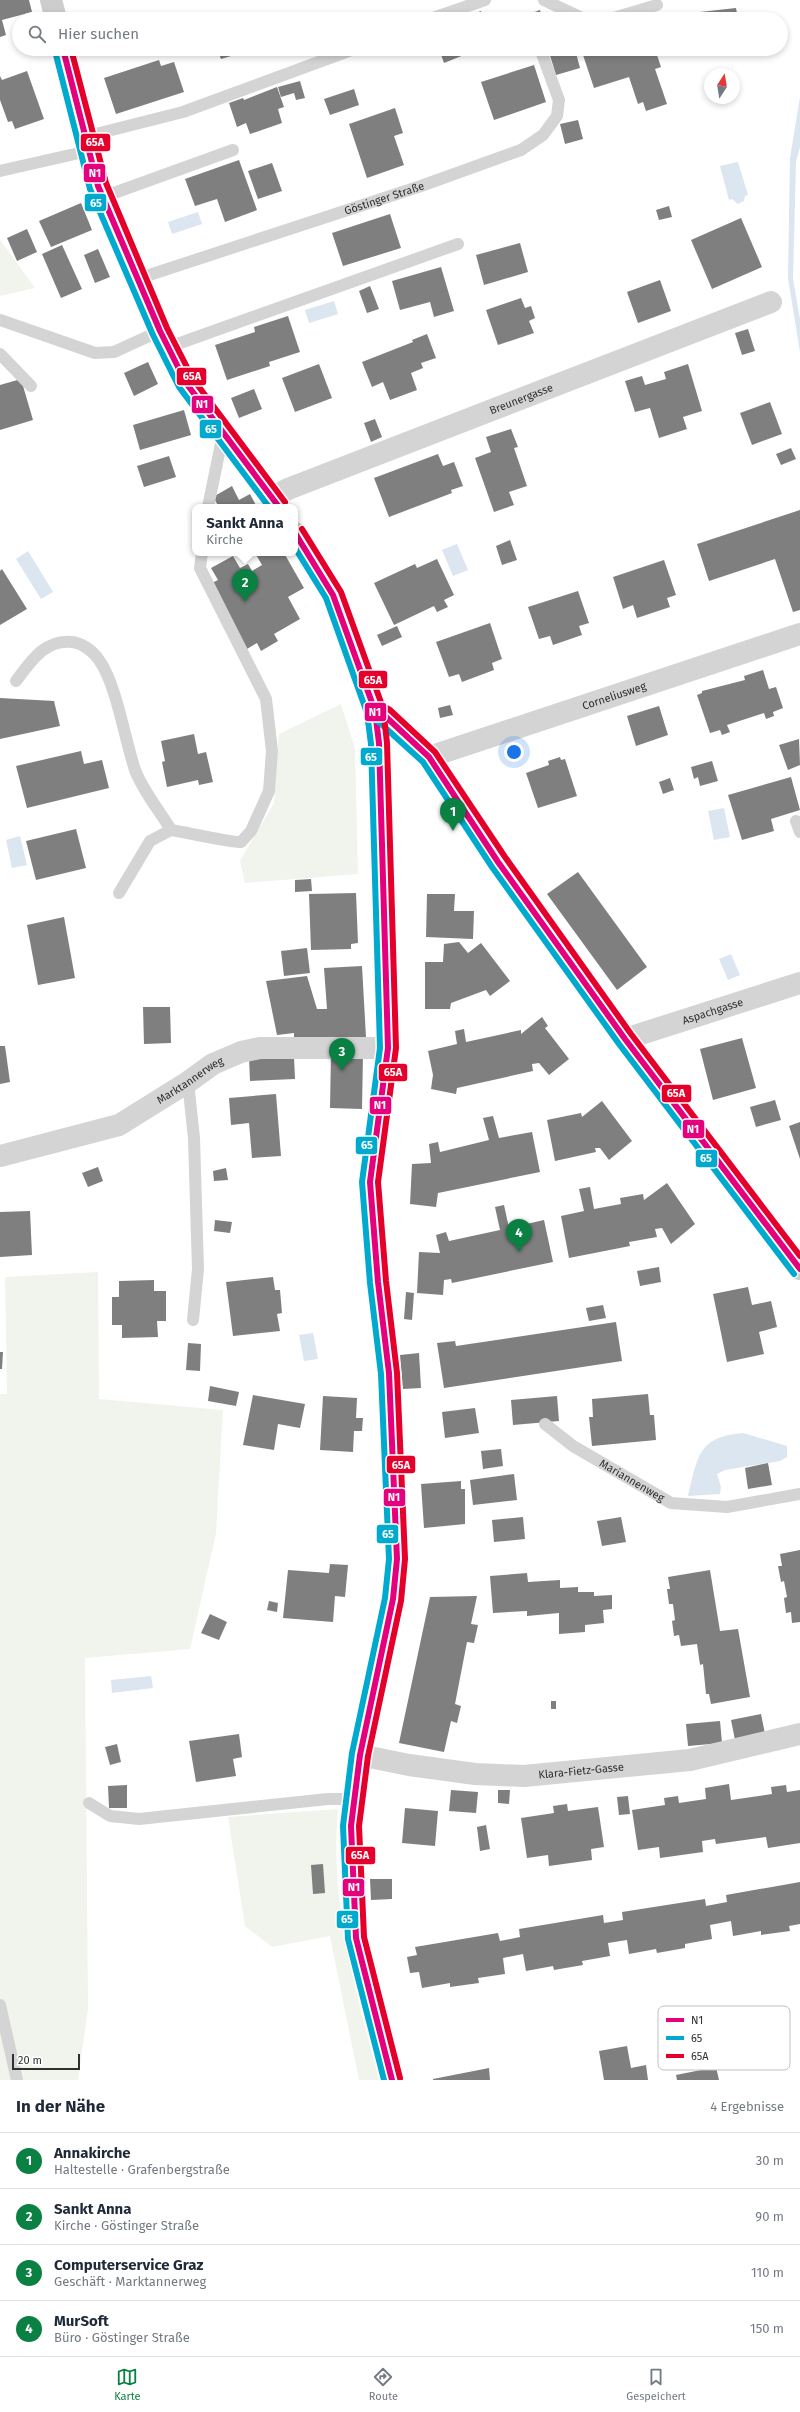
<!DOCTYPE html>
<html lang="de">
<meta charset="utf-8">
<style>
:root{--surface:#fff;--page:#f2f2f3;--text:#1f2937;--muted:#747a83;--line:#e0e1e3;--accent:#0b8043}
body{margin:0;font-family:"Fira Sans",sans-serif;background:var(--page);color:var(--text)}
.compass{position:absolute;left:704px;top:68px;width:36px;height:36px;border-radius:50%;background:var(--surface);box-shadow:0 2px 6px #0003;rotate:12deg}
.scale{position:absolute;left:12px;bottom:10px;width:68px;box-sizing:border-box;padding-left:4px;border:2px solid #2f2f2f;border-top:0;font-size:11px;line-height:14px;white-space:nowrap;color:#2f2f2f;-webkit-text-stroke:3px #fff;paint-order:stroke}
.you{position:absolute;left:514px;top:752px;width:14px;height:14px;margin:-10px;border:3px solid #fff;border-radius:50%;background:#1a73e8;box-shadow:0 0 0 6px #1a73e833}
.badge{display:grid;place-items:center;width:26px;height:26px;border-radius:50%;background:var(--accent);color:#fff;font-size:13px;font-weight:700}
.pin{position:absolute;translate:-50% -33px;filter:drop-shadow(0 1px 2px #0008)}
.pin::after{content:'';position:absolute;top:21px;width:14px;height:12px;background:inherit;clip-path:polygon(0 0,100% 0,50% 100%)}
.popup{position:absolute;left:192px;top:504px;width:106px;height:52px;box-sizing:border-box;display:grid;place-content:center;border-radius:8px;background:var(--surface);filter:drop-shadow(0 1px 3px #0005);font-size:13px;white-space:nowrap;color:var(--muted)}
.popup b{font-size:15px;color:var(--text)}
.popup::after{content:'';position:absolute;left:50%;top:100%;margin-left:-8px;border:8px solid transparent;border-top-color:var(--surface)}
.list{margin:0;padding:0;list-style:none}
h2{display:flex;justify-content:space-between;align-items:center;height:52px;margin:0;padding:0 16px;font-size:17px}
h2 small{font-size:13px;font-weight:400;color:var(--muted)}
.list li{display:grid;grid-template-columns:26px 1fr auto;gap:12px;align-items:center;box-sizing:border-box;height:56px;padding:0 16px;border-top:1px solid var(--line)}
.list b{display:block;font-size:15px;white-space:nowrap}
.list p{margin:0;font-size:13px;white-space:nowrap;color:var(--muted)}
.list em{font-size:13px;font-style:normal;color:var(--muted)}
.icon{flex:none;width:22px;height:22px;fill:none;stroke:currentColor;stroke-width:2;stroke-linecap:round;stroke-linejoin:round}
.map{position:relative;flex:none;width:800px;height:2080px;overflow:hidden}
.search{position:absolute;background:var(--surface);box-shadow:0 2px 6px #0003;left:12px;right:12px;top:12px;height:44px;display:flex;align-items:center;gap:10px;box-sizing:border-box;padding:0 14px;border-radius:22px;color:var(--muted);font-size:15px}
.sheet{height:276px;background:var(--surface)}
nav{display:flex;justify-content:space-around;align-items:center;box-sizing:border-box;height:56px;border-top:1px solid var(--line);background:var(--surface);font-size:11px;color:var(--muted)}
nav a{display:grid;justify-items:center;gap:2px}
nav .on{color:var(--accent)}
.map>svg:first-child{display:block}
</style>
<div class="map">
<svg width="800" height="2080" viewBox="0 0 800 2080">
<rect width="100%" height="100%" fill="#fff"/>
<g fill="#f0f4ec">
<path d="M0,240L35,288L0,296Z"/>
<path d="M341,704L355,749L358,874L245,883L240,861L274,803L279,734Z"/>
<path d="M98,1272L99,1399L223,1410L216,1533L190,1649L85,1658L88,2008L78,2080H0V1394H7L5,1277Z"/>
<path d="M338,1809C329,1901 356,1992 379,2080H359L330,1936L272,1947L245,1926L228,1817Z"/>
</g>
<g fill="#dbe6f0">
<path d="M800,97V147L796,162L793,279L800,319V352L788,278L790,158Z"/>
<path d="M738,162L748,195L745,196L744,201L738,204L732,199L729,200L720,166Z"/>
<path d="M198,212L202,224L172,234L168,222Z"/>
<path d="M334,301L338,314L309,323L305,310Z"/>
<path d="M457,544L468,570L453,576L442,550Z"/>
<path d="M28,551L53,592L41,599L16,559Z"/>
<path d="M724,808L730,837L714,840L708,811Z"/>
<path d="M20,836L27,865L12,868L6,840Z"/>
<path d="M731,954L740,975L728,980L719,959Z"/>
<path d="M313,1333L318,1359L304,1361L299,1335Z"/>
<path d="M743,1433L787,1446V1457L780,1461L725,1470L717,1474L721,1487L720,1494L688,1496C698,1457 697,1437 743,1433Z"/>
<path d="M151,1676L153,1688L112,1693L111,1680Z"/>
</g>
<g fill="#7f7f7f">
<path d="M0,0H29L32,12L2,20L6,35L0,37Z"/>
<path d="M736,8L738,19H700V12Z"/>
<path d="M540,10L542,19H515Z"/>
<path d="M481,11L484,19H459Z"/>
<path d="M217,49H229L231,56L221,59Z"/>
<path d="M439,49H479L444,63Z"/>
<path d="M548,49H575L580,68L556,75Z"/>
<path d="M581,49H655L661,67L655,69L667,104L646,111L643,102L638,104L629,77L594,88Z"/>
<path d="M159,60L161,66L174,62L184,92L116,114L104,78Z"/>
<path d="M534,65L546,102L494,120L481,82Z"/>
<path d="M27,71L44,119L15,129L12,121L8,122L0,100V76L2,80Z"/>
<path d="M300,81L305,98L296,100L294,93L281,97L278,87Z"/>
<path d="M277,87L284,107L278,109L282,123L250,134L246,123L237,127L229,103L243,98L244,100Z"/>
<path d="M354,89L359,105L330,115L324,99Z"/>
<path d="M395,108L403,133L394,136L404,165L367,178L349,124Z"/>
<path d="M578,120L583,139L565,144L560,124Z"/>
<path d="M239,160L257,210L225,222L217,199L195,206L185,179Z"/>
<path d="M272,163L282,191L258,199L248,171Z"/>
<path d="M81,203L92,230L51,247L39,221Z"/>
<path d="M669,206L672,217L659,220L656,210Z"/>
<path d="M390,214L401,248L343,266L332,233Z"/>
<path d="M741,218L762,267L712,289L691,240Z"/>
<path d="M27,229L37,252L17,261L7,238Z"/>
<path d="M520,243L528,272L484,285L476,255Z"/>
<path d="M62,245L82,289L61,298L42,254Z"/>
<path d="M98,249L110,277L95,283L84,255Z"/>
<path d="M441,267L454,311L434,317L430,302L400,310L392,281Z"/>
<path d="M660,280L671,311L638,323L627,292Z"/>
<path d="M370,286L379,309L367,313L359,291Z"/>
<path d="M521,298L525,308L531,306L535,318L529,321L534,333L498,345L486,310Z"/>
<path d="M288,316L300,352L269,362L270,366L227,380L215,345L255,332L254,327Z"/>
<path d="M748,329L755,351L742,355L735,333Z"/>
<path d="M427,334L436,358L421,363L423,368L411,373L417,390L390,400L383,382L372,387L362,362L413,342L412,340Z"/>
<path d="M148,362L158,384L134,396L124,373Z"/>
<path d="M319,364L332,398L295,412L282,378Z"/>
<path d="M688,364L702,411L683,417L687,429L659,438L650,408L635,412L625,381L642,376L645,385L666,379L664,372Z"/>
<path d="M21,379L33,420L0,430V385Z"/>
<path d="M254,389L262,409L239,418L231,398Z"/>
<path d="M770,402L782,434L752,445L740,413Z"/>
<path d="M184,410L191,435L140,450L133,425Z"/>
<path d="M375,419L382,437L371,442L364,423Z"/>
<path d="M511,429L518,447L514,448L527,486L509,492L514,505L494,512L475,458L491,452L486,437Z"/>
<path d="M791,448L796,459L781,465L776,454Z"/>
<path d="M438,454L443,466L454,462L463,486L451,490L452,493L389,517L374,478Z"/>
<path d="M169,456L176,477L144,487L137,466Z"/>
<path d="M232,486L239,500L250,494L257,507H219L213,497Z"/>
<path d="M800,510V610L793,612L775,559L709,581L697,544Z"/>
<path d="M510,540L517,560L502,565L496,546Z"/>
<path d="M255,553H284L304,588L288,597L300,619L274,634L278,641L261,651L257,643L247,649L210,584L218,580L211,568L233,556L240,568L248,564L252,571L262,565Z"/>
<path d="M437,559L454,595L444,600L448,607L437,612L434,606L394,625L374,583L415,564L417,568Z"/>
<path d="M664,560L676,595L667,598L670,607L637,618L633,605L623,609L613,577Z"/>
<path d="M2,569L27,609L0,625V571Z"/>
<path d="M578,591L589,623L579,626L582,635L553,645L550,636L539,639L528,607Z"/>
<path d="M490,623L502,659L492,663L494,670L462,682L459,674L449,677L436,642Z"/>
<path d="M397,626L402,637L382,646L377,635Z"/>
<path d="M763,670L769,689L776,687L783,708L773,712L774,716L766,719L764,713L727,725L730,732L722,735L720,730L710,733L697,695L702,693V691L745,680L744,676Z"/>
<path d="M0,698L54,701L60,726L0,739Z"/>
<path d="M450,705L453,715L440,718L438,708Z"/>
<path d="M659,706L668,735L636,746L627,716Z"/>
<path d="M194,734L198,754L206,752L213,782L199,785L198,780L167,787L162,762L165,761L161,741Z"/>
<path d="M799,739L800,765L788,770L779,745Z"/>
<path d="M81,751L84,764L102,760L109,788L27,808L16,766Z"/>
<path d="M560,757L561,760L565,759L577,796L538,808L526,773L549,765L548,761Z"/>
<path d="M712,761L718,781L700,786L698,777L694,779L691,767Z"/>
<path d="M791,777L800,810L771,819L774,831L742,840L728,795Z"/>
<path d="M670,778L674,790L663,794L659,782Z"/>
<path d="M76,829L86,868L36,880L26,841Z"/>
<path d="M578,872L647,967L617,990L547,894Z"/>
<path d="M311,879L312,891L295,892V880Z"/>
<path d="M356,893L358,943L351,944V949L311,950L309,894Z"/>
<path d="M427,894H455L454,911H474L473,939L426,937Z"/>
<path d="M64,917L75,978L38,985L27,925Z"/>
<path d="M459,942L468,953L481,943L510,981L490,996L486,990L451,1003L450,1009H425V962H443L444,944Z"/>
<path d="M307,948L310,973L284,976L281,951Z"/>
<path d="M362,966L366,1037L294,1040V1033L277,1035L266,981L307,976L317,1009H327L324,968Z"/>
<path d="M143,1007H170L171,1043L144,1044Z"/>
<path d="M542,1017L548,1026L545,1028L569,1059L549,1075L539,1063L532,1064L533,1071L457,1088L456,1094L431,1089L433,1075L428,1051L457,1044L455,1031L464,1029L466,1042L521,1030V1034Z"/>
<path d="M742,1038L756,1088L713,1100L700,1049Z"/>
<path d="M0,1046H5L10,1082L0,1084Z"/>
<path d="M331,1053H363L362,1109L330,1108Z"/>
<path d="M294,1057L295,1079L250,1081L249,1058Z"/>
<path d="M276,1094L281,1156L252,1158L249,1123L231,1125L229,1098Z"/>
<path d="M775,1100L781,1120L756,1127L750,1107Z"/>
<path d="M602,1101L632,1141L609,1160L600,1148H595L596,1152L555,1161L547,1120L581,1113L582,1117Z"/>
<path d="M493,1116L499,1138L532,1132L540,1172L438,1193L436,1207L410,1204L412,1164L431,1163L429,1144L438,1142L440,1152L489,1140L483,1118Z"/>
<path d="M800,1122V1159L789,1126Z"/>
<path d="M98,1167L103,1181L88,1187L82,1173Z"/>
<path d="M226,1168L228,1180L214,1181L213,1171Z"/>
<path d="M667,1183L695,1224L671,1244L662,1228L655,1229L657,1237L629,1242L630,1246L569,1258L561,1216L584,1211L579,1189L590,1187L594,1209L621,1204L620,1198L643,1194L644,1200Z"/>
<path d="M504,1205L509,1228L544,1220L553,1262L452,1283L451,1279L444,1280L443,1295L417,1293L419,1252L440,1253L436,1235L446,1232L449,1241L500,1230L495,1207Z"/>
<path d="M30,1211L32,1255L0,1257V1212Z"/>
<path d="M215,1220L232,1222L230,1233L214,1231Z"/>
<path d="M659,1267L661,1282L640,1286L637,1271Z"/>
<path d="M273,1277L275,1290H280L282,1313L277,1314L280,1331L233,1336L226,1282Z"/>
<path d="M154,1280V1291H166V1321H157L158,1337L122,1338V1325H112V1297H119V1281Z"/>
<path d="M748,1287L752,1305L771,1301L777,1327L759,1332L764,1354L727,1362L713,1294Z"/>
<path d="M406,1292L414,1293L412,1320L404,1319Z"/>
<path d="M603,1305L606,1318L589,1321L586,1308Z"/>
<path d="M616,1322L622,1361L444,1388L437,1343L455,1341L456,1346Z"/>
<path d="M188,1343L201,1344L200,1371L186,1370Z"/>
<path d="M0,1352H3L2,1369H0Z"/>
<path d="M419,1353L421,1388L403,1389L400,1355Z"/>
<path d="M210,1386L239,1392L236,1406L208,1401Z"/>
<path d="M648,1394L650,1415H654L656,1440L592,1446L589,1417H593L592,1399Z"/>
<path d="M253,1395L305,1404L300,1428L278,1424L274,1450L243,1445Z"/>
<path d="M323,1396L357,1398L356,1418H363L362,1431H354L353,1452L320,1450Z"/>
<path d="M557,1396L559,1421L513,1425L511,1400Z"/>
<path d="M475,1408L479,1433L445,1438L442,1412Z"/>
<path d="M501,1449L503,1466L483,1469L481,1451Z"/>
<path d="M768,1463L772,1485L748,1489L745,1468Z"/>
<path d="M514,1474L517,1500L473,1505L470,1480Z"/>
<path d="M461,1481V1489H465V1524L424,1528L421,1484Z"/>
<path d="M523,1517L525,1539L494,1542L492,1520Z"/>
<path d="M621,1517L626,1542L602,1546L597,1521Z"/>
<path d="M800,1550V1622L792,1623L791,1612L786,1613L784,1598L787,1597L784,1581L781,1582L778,1566H782L780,1554Z"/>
<path d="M330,1564L348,1565L345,1597L335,1596L333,1622L283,1618L288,1570L329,1573Z"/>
<path d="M710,1570L720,1631L738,1629L750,1697L711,1704L709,1694H706L703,1664L700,1665L697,1644L681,1646L679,1635L674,1636L672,1621L675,1620L673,1604H669L667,1589H670L668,1577Z"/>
<path d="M527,1573L528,1582L560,1580V1588L578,1587V1592H594V1596L612,1595V1609L603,1610L604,1623L585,1625V1632L559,1634V1613L527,1616V1611L493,1613L490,1576Z"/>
<path d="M477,1596L471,1624L478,1625L474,1643L467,1642L455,1704L461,1706L457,1723L451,1721L444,1752L399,1743L430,1597Z"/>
<path d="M269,1601L278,1603L277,1612L267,1610Z"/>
<path d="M210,1614L227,1622L219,1640L201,1633Z"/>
<rect x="551" y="1701" width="5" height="8"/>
<path d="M761,1714L765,1734L735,1740L731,1720Z"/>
<path d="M720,1721L722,1743L688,1746L686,1724Z"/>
<path d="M239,1734L242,1757L233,1759L236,1776L196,1782L189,1741Z"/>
<path d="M117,1744L121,1762L110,1765L105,1747Z"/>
<path d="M729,1784L731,1800L772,1794L771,1787L786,1785L787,1792L800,1790V1843L768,1848L766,1837L716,1844L715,1839L702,1841L703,1852L660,1858L659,1847L638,1850L632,1810L665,1805L664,1798L678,1796L679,1803L706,1799L705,1788Z"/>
<path d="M127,1785V1808H109L108,1786Z"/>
<path d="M451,1790L478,1792L476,1813L449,1811Z"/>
<path d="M498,1790H510L509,1804L498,1803Z"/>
<path d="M628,1796L630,1814L619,1815L617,1797Z"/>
<path d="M567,1804L568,1811L598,1807L604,1847L591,1849L592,1860L549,1866L548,1855L527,1858L521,1818L554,1813L553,1806Z"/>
<path d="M405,1808L438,1811L435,1846L402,1843Z"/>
<path d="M486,1825L490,1849L480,1851L477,1827Z"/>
<path d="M323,1864L325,1893L313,1894L311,1865Z"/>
<path d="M370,1879H392V1899L371,1900Z"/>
<path d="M800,1882V1924L789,1926L790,1931L761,1935V1931L733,1936L731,1921L710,1925L712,1939L685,1944V1948L657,1953L656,1949L629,1954L627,1940L608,1943L610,1956L582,1961L583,1965L554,1970L553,1966L526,1971L523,1954L503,1958L505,1974L478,1978L479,1983L450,1987V1983L422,1988L419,1972L410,1973L407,1957L417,1955L415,1947L498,1933L500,1941L520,1937L519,1929L603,1915L604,1923L623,1920L622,1912L705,1899L706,1906L727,1902L726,1895Z"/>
<path d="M627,2046L631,2068L646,2065L648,2080H604L599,2051Z"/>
<path d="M716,2067L719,2080H677L676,2075Z"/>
<path d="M489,2068L490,2080H433V2079Z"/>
</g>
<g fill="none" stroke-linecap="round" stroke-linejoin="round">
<g stroke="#d4d4d4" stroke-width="12">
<path d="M544,0L584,19"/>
<path d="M430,19L485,0"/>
<path d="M610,19L657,5"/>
<path d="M84,137L183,112L354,49"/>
<path d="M0,171L88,151"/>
<path d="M103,197L233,150"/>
<path id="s1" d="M137,279L421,186L521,150L543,135L557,116L559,100L542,54"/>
<path d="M0,320L95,353L114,352L160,331"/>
<path d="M169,347L458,244"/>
<path d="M0,354L31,386"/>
<path d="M208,507L223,434"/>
<path d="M16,681C31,661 45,639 72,642C82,643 93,651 99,660C116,683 125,740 135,770C143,791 159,810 171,830C184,832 234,843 241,842L251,831L269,791L272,751L266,699L200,568L202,553"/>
<path d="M796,821L800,832"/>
<path d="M119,893L150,841L171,830"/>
<path d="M188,1082L194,1138L198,1269L193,1320"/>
<path id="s2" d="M545,1424L573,1446L671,1503L727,1507L800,1494"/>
<path d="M89,1803L110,1816L139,1819L328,1799H355"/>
<path d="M0,2005L17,2080"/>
</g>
<g stroke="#d4d4d4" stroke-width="22">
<path id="s3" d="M273,497L288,489L771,302"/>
<path d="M375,711L379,743L388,1048L370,1182L378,1282L389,1373L397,1559L393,1599L360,1755L351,1826L356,1938L392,2080"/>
<path id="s4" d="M429,757L800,634"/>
<path id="s5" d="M625,1039L800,983"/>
<path id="s6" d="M0,1156L119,1125L188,1082L213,1064L241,1052L260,1048H388"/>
<path id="s7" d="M360,1755L409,1765L475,1774L524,1776L690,1760L800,1734"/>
</g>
<g stroke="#cdcdcd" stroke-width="22">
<path d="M51,0L56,19"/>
<path d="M63,49L98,186L160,331L186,383L279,507"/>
<path d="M295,533L333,595L375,711L385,716L429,757L498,862L625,1039L800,1269"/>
</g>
<g stroke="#fff" stroke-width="9">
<g id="bus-1">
<path d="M63,49L98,186L160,331L186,383L279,507"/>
<path d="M295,533L333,595L375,711L379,743L388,1048L370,1182L378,1282L389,1373L397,1559L393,1599L360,1755L351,1826L356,1938L392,2080"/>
<path d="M375,711L385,716L429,757L498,862L625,1039L800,1269"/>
</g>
</g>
<g stroke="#fff" stroke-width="9">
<g id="bus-2">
<path d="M55,51L90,189L153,335L179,387L269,507"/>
<path d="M295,548L326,598L367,713L371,744L380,1048L362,1182L370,1283L381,1374L389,1559L385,1598L352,1753L343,1826L348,1939L384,2080"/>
<path d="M371,718L380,723L423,762L492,867L619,1044L794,1274"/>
</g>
</g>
<g stroke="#fff" stroke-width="9">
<g id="bus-3">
<path d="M71,49L106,183L167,328L193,379L285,502"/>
<path d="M302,529L341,592L383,708L387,743L396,1048L378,1182L386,1281L397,1373L405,1559L401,1601L368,1756L359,1826L364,1937L400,2078"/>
<path d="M379,704L390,710L435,752L505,857L631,1034L800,1256"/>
</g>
</g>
<use href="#bus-1" stroke="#e5007d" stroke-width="6"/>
<use href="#bus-2" stroke="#00a9ce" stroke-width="6"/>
<use href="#bus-3" stroke="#e4002b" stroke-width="6"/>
</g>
<g text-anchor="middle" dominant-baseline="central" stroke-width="4" stroke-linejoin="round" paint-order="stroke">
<g font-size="11" fill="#2f2f2f" stroke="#fff">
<text stroke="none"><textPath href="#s1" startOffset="260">Göstinger Straße</textPath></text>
<text stroke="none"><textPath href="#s3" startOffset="267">Breunergasse</textPath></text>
<text stroke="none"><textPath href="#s4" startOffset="195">Corneliusweg</textPath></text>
<text stroke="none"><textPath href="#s5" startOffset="92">Aspachgasse</textPath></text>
<text stroke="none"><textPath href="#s6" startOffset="207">Marktannerweg</textPath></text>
<text stroke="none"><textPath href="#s2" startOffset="104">Mariannenweg</textPath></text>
<text stroke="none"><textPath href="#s7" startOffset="223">Klara-Fietz-Gasse</textPath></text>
</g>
</g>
<rect x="658" y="2006" width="132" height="64" rx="6" fill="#fff" stroke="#c1c1c1" stroke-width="1"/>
<rect x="666" y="2018" width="18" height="4" fill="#e5007d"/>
<rect x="666" y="2036" width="18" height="4" fill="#00a9ce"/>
<rect x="666" y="2054" width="18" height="4" fill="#e4002b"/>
<g font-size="11" fill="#2f2f2f">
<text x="691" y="2024">N1</text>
<text x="691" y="2042">65</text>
<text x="691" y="2060">65A</text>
</g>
<g stroke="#fff" stroke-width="1.5">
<rect x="80" y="133" width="31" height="19" rx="4" fill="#e4002b"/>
<rect x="83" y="163" width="23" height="20" rx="4" fill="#e5007d"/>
<rect x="84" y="193" width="23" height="19" rx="4" fill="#00a9ce"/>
<rect x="176" y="367" width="31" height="19" rx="4" fill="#e4002b"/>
<rect x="191" y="395" width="23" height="19" rx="4" fill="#e5007d"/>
<rect x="199" y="419" width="23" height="20" rx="4" fill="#00a9ce"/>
<rect x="358" y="670" width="30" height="19" rx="4" fill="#e4002b"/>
<rect x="364" y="702" width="23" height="20" rx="4" fill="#e5007d"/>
<rect x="360" y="747" width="23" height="19" rx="4" fill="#00a9ce"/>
<rect x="378" y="1063" width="30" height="19" rx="4" fill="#e4002b"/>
<rect x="661" y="1084" width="31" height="19" rx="4" fill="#e4002b"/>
<rect x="369" y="1096" width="23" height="19" rx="4" fill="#e5007d"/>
<rect x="682" y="1119" width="23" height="20" rx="4" fill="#e5007d"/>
<rect x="355" y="1136" width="23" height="19" rx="4" fill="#00a9ce"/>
<rect x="695" y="1149" width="23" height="19" rx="4" fill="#00a9ce"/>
<rect x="386" y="1455" width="30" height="19" rx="4" fill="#e4002b"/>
<rect x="383" y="1488" width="23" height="19" rx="4" fill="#e5007d"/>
<rect x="376" y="1524" width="23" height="20" rx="4" fill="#00a9ce"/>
<rect x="345" y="1846" width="31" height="19" rx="4" fill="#e4002b"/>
<rect x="342" y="1878" width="23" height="19" rx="4" fill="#e5007d"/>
<rect x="336" y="1910" width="23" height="19" rx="4" fill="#00a9ce"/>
</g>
<g font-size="11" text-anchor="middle" font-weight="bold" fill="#fff">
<text x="95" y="146">65A</text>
<text x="95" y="177">N1</text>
<text x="96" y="207">65</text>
<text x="192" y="380">65A</text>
<text x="202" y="408">N1</text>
<text x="211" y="433">65</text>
<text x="373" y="684">65A</text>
<text x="375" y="716">N1</text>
<text x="371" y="761">65</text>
<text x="393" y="1076">65A</text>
<text x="676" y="1097">65A</text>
<text x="380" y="1109">N1</text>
<text x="693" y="1133">N1</text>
<text x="367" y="1149">65</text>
<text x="706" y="1162">65</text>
<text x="401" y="1469">65A</text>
<text x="394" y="1501">N1</text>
<text x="388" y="1538">65</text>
<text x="360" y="1859">65A</text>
<text x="354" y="1891">N1</text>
<text x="347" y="1923">65</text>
</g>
</svg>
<svg class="compass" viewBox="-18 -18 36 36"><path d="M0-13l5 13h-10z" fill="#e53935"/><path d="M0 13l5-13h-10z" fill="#747a83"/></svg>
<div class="scale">20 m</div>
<div class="you"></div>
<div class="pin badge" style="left:453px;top:831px">1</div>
<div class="pin badge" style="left:245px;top:602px">2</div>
<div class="popup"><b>Sankt Anna</b>Kirche</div>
<div class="pin badge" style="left:342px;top:1071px">3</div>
<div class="pin badge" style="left:519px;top:1252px">4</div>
<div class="search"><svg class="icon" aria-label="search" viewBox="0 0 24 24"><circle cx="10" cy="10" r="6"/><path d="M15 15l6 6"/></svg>Hier suchen</div>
</div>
<section class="sheet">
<h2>In der Nähe<small>4 Ergebnisse</small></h2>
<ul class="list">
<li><span class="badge">1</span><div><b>Annakirche</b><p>Haltestelle · Grafenbergstraße</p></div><em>30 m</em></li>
<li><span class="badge">2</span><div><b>Sankt Anna</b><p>Kirche · Göstinger Straße</p></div><em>90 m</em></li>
<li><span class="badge">3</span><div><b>Computerservice Graz</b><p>Geschäft · Marktannerweg</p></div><em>110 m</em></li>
<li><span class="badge">4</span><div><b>MurSoft</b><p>Büro · Göstinger Straße</p></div><em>150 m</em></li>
</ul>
</section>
<nav>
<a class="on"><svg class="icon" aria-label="map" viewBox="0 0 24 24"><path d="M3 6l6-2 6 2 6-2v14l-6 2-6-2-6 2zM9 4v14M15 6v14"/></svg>Karte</a>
<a><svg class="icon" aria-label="directions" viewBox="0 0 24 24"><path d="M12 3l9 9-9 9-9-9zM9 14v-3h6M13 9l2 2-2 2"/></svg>Route</a>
<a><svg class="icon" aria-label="saved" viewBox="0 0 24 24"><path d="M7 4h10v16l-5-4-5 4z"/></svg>Gespeichert</a>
</nav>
